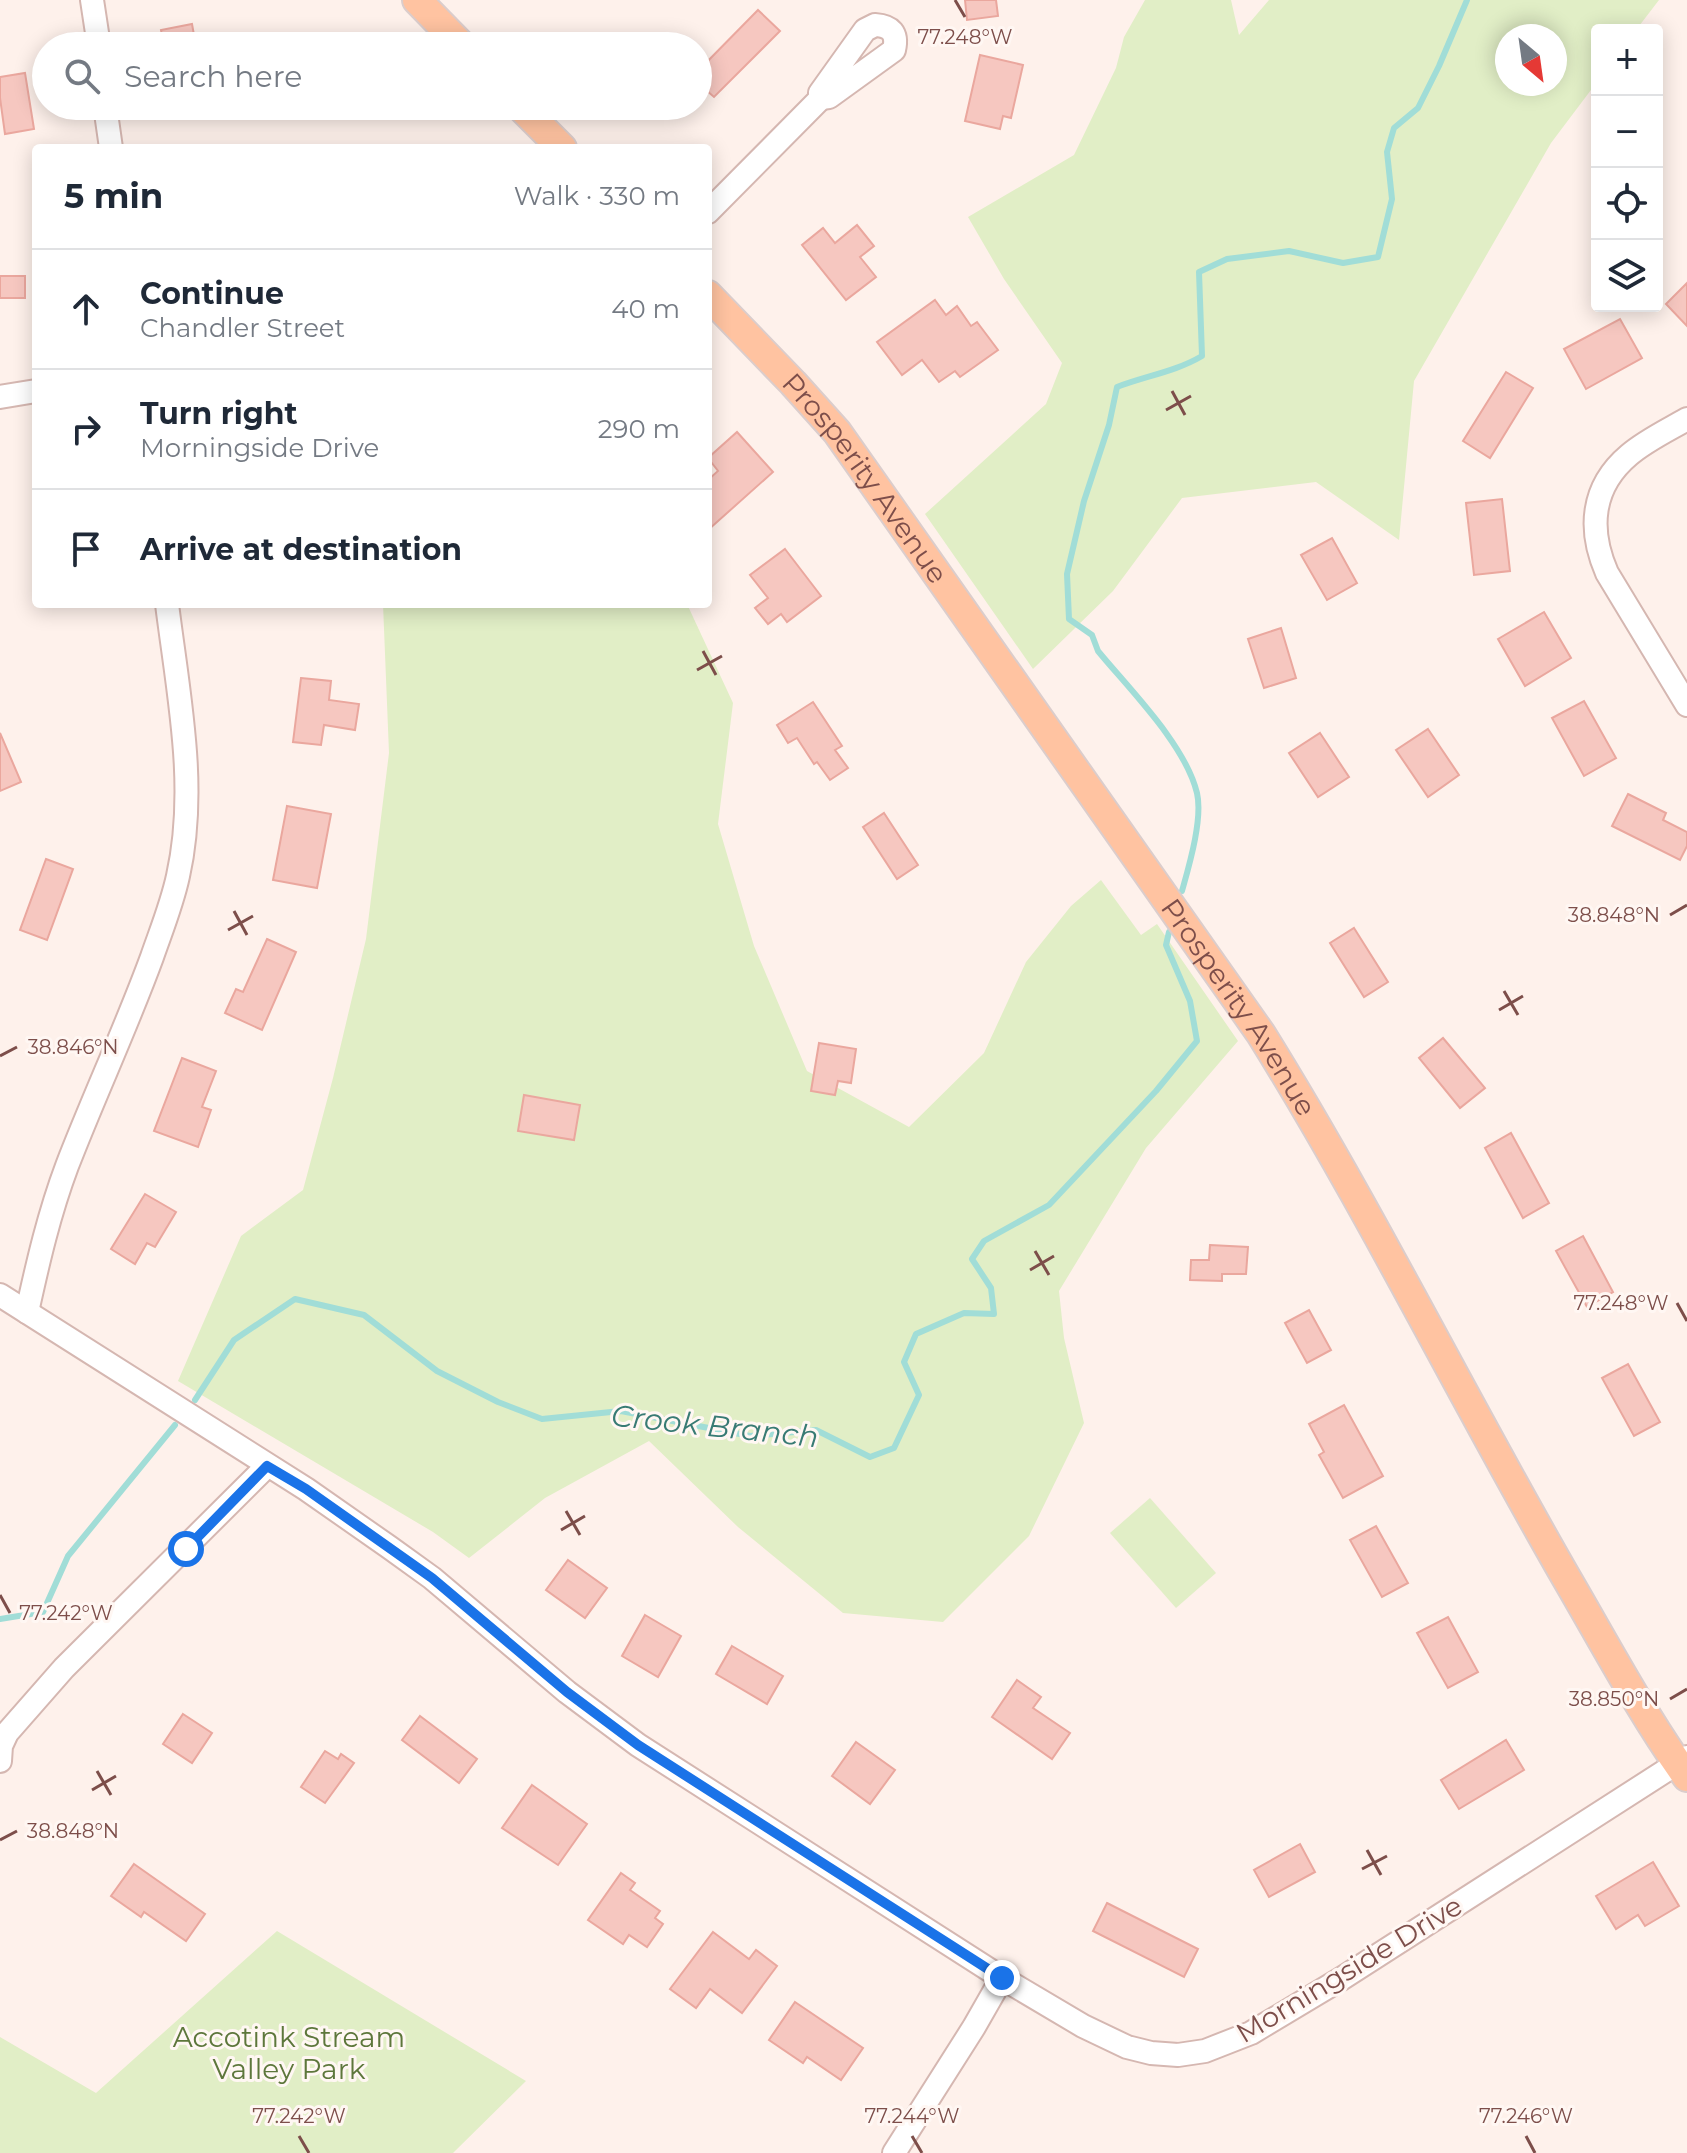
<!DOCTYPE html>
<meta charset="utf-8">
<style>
:root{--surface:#fff;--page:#f6f6f7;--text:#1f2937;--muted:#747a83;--line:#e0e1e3}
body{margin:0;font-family:Montserrat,sans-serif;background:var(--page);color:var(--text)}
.controls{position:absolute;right:24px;top:24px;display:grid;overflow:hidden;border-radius:8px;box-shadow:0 4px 20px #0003}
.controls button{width:72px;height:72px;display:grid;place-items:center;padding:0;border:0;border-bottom:2px solid var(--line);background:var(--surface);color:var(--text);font:40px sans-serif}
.compass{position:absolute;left:1495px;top:24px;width:72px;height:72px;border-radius:50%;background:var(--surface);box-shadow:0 4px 20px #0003;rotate:151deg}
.stop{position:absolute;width:24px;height:24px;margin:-18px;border:6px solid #1a73e8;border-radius:50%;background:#fff}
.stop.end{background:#1a73e8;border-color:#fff;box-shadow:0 2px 8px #0008}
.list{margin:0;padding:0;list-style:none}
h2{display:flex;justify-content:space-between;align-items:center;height:104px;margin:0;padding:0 32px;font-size:34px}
h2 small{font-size:26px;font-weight:400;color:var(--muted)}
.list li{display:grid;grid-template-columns:52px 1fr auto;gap:24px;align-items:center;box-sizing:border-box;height:120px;padding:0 32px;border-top:2px solid var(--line)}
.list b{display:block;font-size:30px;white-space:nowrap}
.list p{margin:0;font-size:26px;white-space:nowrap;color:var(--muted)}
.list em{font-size:26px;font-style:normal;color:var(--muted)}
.icon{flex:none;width:44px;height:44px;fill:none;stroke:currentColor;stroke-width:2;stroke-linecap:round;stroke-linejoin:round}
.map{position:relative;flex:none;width:1687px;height:2153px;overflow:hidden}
.search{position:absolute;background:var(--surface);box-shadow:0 4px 20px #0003;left:32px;top:32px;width:680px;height:88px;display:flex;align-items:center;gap:20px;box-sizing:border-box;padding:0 28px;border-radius:44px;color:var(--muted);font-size:30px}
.panel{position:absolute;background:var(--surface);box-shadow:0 4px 20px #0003;left:32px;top:144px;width:680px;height:464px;border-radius:8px}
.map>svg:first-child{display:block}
</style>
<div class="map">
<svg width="1687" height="2153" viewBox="0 0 1687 2153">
<rect width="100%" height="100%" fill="#fef1eb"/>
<g fill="#e1eec6" fill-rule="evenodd">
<path d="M1145,0H1231L1239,35L1269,0H1659L1636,30H1597V82L1551,143L1414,381L1399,540L1316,482L1182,498L1113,591L1033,669L925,514L1046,404L1062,363L1004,279L968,217L1074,155L1116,68L1124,37ZM1555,36V84H1507V36Z"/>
<path d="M383,604H687L733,703L718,824L754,946L807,1071L909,1127L984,1053L1026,962L1071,906L1101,880L1141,935L1157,924L1238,1041L1146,1148L1059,1291L1064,1338L1084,1423L1029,1536L943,1622L843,1613L738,1527L649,1441L545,1498L469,1558L433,1532L178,1381L241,1236L303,1190L333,1078L366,939L389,753Z"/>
<path d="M1150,1498L1216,1573L1176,1608L1110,1533Z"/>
<path d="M277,1931L526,2081L453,2153H0V2037L96,2093Z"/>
</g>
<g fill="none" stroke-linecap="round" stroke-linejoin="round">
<g stroke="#a1ddd7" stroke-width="6">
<path d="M1182,891C1189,866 1203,819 1197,793C1185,744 1130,690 1098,651L1092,635L1069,619L1067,574L1084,501L1109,425L1117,387C1145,376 1175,372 1202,356L1199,272L1227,259L1289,251L1343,263L1378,257L1392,199L1387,152L1394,128L1418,108L1439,66L1467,0"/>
<path d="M195,1400L234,1340L295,1299L364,1315L437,1371L498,1402L542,1419L621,1411L750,1436L816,1430L870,1457L894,1448L919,1395L904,1362L916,1334L964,1313L994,1314L991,1288L972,1259L984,1241L1049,1205L1156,1091L1197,1041L1190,1001L1166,945L1169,932"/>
<path d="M0,1619L43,1612L68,1556L175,1425"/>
</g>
</g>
<g fill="#f6c7c0" stroke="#eaa79e" stroke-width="2">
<path d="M965,0H996L998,16L967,20Z"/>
<path d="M758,10L780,31L714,97L698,83V71Z"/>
<path d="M192,24L196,46H164L161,30Z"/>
<path d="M980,55L1023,65L1011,118L1003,116L1000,129L965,121Z"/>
<path d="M25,73L34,129L5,134L0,98V77Z"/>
<path d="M857,225L874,246L860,257L876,277L846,300L802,245L823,228L835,243Z"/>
<rect x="0" y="276" width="25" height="22"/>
<path d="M1687,283V326L1666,304Z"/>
<path d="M935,300L946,315L957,306L971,326L977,322L998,350L960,377L955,371L939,382L922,360L902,375L877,342Z"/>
<path d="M1620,319L1642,358L1586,389L1564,349Z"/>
<path d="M1506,372L1533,388L1490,458L1463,441Z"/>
<path d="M737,432L773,472L708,530V480L718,471L708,458Z"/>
<path d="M1502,499L1510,571L1474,575L1466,503Z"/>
<path d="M1332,538L1357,583L1327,600L1301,555Z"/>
<path d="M785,549L821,596L787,622L781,614L768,624L755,608L768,598L750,575Z"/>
<path d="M1544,612L1571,658L1525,686L1498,639Z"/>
<path d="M1281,628L1296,678L1264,688L1248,639Z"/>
<path d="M301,678L331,681L329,700L359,704L355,730L324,725L321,745L293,742Z"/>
<path d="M1584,701L1616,758L1584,776L1552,718Z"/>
<path d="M813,702L842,746L835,750L848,768L830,780L817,762L814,764L797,738L788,743L777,725Z"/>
<path d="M1428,729L1459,775L1428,797L1396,750Z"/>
<path d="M0,733L21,782L0,791Z"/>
<path d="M1320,733L1349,777L1318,797L1289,753Z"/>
<path d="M1628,794L1666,813L1663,820L1687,832V846L1680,860L1612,826Z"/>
<path d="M287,806L331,814L317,888L273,880Z"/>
<path d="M884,813L918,865L897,879L863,827Z"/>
<path d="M46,859L73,869L47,940L20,930Z"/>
<path d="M1354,928L1388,982L1364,997L1330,943Z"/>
<path d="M267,939L296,952L262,1030L225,1013L236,989L243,992Z"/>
<path d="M1443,1038L1485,1088L1460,1108L1419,1058Z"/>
<path d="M819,1043L856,1049L851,1083L838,1081L835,1095L811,1091Z"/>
<path d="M182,1058L216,1071L202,1107L211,1110L198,1147L154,1131Z"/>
<path d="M524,1095L580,1105L574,1140L518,1131Z"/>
<path d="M1511,1133L1549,1203L1523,1218L1485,1148Z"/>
<path d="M145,1194L176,1212L155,1247L147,1243L135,1264L111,1249Z"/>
<path d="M1583,1236L1613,1292L1587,1307L1556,1251Z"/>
<path d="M1210,1245L1248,1247L1246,1274H1222V1281L1190,1280L1191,1260H1209Z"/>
<path d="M1309,1310L1331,1350L1307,1363L1285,1323Z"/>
<path d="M1628,1364L1660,1422L1634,1436L1602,1378Z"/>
<path d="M1344,1405L1383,1476L1343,1498L1319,1455L1324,1452L1309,1424Z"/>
<path d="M1376,1526L1408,1583L1382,1597L1350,1540Z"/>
<path d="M568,1560L607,1588L585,1618L546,1590Z"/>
<path d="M645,1615L681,1636L658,1677L622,1656Z"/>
<path d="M1448,1617L1478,1672L1448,1688L1417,1633Z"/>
<path d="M732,1646L783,1676L767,1704L716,1674Z"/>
<path d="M1017,1680L1041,1697L1033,1708L1070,1733L1052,1759L992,1717Z"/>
<path d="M183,1714L212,1733L192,1763L163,1744Z"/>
<path d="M420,1716L477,1759L459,1783L402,1740Z"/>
<path d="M1506,1740L1524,1770L1459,1809L1441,1780Z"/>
<path d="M856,1742L895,1770L870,1804L832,1776Z"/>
<path d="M325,1751L338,1759L341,1754L354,1763L325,1803L301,1787Z"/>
<path d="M532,1785L587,1824L558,1865L502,1828Z"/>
<path d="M1300,1844L1315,1872L1269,1897L1254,1870Z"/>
<path d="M1653,1862L1679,1906L1645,1926L1638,1915L1616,1929L1596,1896Z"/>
<path d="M134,1864L205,1914L186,1941L144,1912L141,1917L111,1896Z"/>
<path d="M621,1873L635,1883L630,1890L660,1911L655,1918L663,1924L647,1947L629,1935L623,1944L588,1920Z"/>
<path d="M1107,1903L1198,1949L1184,1977L1093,1931Z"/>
<path d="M713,1932L749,1959L756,1950L777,1966L742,2013L710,1989L696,2008L670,1989Z"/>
<path d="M795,2002L863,2048L841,2080L807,2057L803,2063L769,2040Z"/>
</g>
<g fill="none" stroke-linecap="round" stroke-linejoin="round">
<g stroke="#d5b7b1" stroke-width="26">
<g id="minor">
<path d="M92,0L99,46"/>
<path d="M875,25C891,26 898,33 894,50L829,97L821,98L820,93L865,30Z"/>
<path d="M105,106L111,148"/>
<path d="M708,212L821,98"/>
<path d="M0,397L36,391"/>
<path d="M1687,419C1668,430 1645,441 1629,455C1591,487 1588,530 1607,573L1687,705"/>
<path d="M0,1295L306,1489L389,1547L432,1578L567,1692L638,1745L1002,1978L1083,2026L1127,2047L1151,2053L1178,2055L1205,2051L1251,2033L1341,1979L1687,1757"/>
<path d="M27,1312C38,1262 49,1214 67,1166C94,1096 126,1028 152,957C161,931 172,904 178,876C198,787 178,693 167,604"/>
<path d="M0,1761L1,1746L7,1733L64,1668L267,1466"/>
<path d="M894,2153L974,2027L1002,1978"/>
</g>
</g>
<g stroke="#dbcdcc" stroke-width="32">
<g id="major">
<path d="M417,0L462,46"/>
<path d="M520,106L562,148"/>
<path id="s1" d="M708,295L793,383L837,432L1261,1034C1371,1211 1463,1399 1567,1579C1606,1646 1642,1714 1687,1777"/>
</g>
</g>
<use href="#minor" stroke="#fff" stroke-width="22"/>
<use href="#major" stroke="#ffc3a1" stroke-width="28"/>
</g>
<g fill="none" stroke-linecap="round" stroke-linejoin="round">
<path stroke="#1a73e8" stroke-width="10" d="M186,1549L267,1466L306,1489L432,1578L567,1692L638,1745L1002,1978"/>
</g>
<path fill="none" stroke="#7d4e4a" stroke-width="3" d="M955,0L965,17M1172,391L1185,415M1166,410L1191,396M703,651L716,675M697,670L722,656M234,911L247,935M1670,915L1687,905M228,930L253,916M1504,991L1518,1015M1499,1010L1523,996M0,1056L17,1047M1035,1251L1049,1275M1030,1270L1054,1256M1677,1303L1687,1321M566,1511L580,1535M561,1530L585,1516M0,1595L10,1613M1670,1699L1687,1689M97,1771L111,1795M92,1790L116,1776M0,1840L17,1831M1367,1850L1381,1875M1362,1869L1387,1856M299,2136L309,2153M912,2136L922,2153M1526,2136L1535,2153"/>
<g text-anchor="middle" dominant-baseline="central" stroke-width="6" stroke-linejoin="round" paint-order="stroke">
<g font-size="28" fill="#7d4e4a" stroke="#fff7f3">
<text stroke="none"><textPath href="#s1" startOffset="242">Prosperity Avenue</textPath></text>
<text stroke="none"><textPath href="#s1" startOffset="890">Prosperity Avenue</textPath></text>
<text transform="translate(1349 1969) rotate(-31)">Morningside Drive</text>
</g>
<g font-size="28" fill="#5d773b" stroke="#fff7f3">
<text x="289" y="2037">Accotink Stream<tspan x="289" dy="32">Valley Park</tspan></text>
</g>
<g font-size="30" font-style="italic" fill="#387b74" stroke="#fff7f3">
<text transform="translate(715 1426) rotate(6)">Crook Branch</text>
</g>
</g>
<g font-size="20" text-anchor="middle" fill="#7d4e4a" stroke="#fff7f3" stroke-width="6" stroke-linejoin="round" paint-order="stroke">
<text x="965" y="44">77.248°W</text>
<text x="1614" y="922">38.848°N</text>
<text x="73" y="1054">38.846°N</text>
<text x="1621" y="1310">77.248°W</text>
<text x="66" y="1620">77.242°W</text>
<text x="1614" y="1706">38.850°N</text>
<text x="73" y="1838">38.848°N</text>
<text x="299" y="2123">77.242°W</text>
<text x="912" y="2123">77.244°W</text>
<text x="1526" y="2123">77.246°W</text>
</g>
</svg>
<div class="controls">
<button>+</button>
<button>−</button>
<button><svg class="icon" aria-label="locate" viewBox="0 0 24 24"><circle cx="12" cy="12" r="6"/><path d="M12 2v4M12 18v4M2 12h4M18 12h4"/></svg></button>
<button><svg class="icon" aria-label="layers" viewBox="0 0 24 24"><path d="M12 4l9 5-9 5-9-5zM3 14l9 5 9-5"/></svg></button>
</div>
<svg class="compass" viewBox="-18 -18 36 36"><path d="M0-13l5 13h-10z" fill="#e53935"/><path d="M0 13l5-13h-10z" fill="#747a83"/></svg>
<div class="stop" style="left:186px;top:1549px"></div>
<div class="stop end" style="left:1002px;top:1978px"></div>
<div class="search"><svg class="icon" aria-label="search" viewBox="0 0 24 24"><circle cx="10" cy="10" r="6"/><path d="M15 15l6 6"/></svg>Search here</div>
<section class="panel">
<h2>5 min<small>Walk · 330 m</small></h2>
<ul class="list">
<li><svg class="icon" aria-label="ahead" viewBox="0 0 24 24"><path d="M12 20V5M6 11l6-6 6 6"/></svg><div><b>Continue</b><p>Chandler Street</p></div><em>40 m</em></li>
<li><svg class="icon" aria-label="right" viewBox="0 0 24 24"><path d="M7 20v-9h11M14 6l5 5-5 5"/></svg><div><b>Turn right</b><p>Morningside Drive</p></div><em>290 m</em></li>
<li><svg class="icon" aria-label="arrive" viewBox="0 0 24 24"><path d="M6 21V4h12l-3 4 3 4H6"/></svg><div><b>Arrive at destination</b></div></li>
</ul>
</section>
</div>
